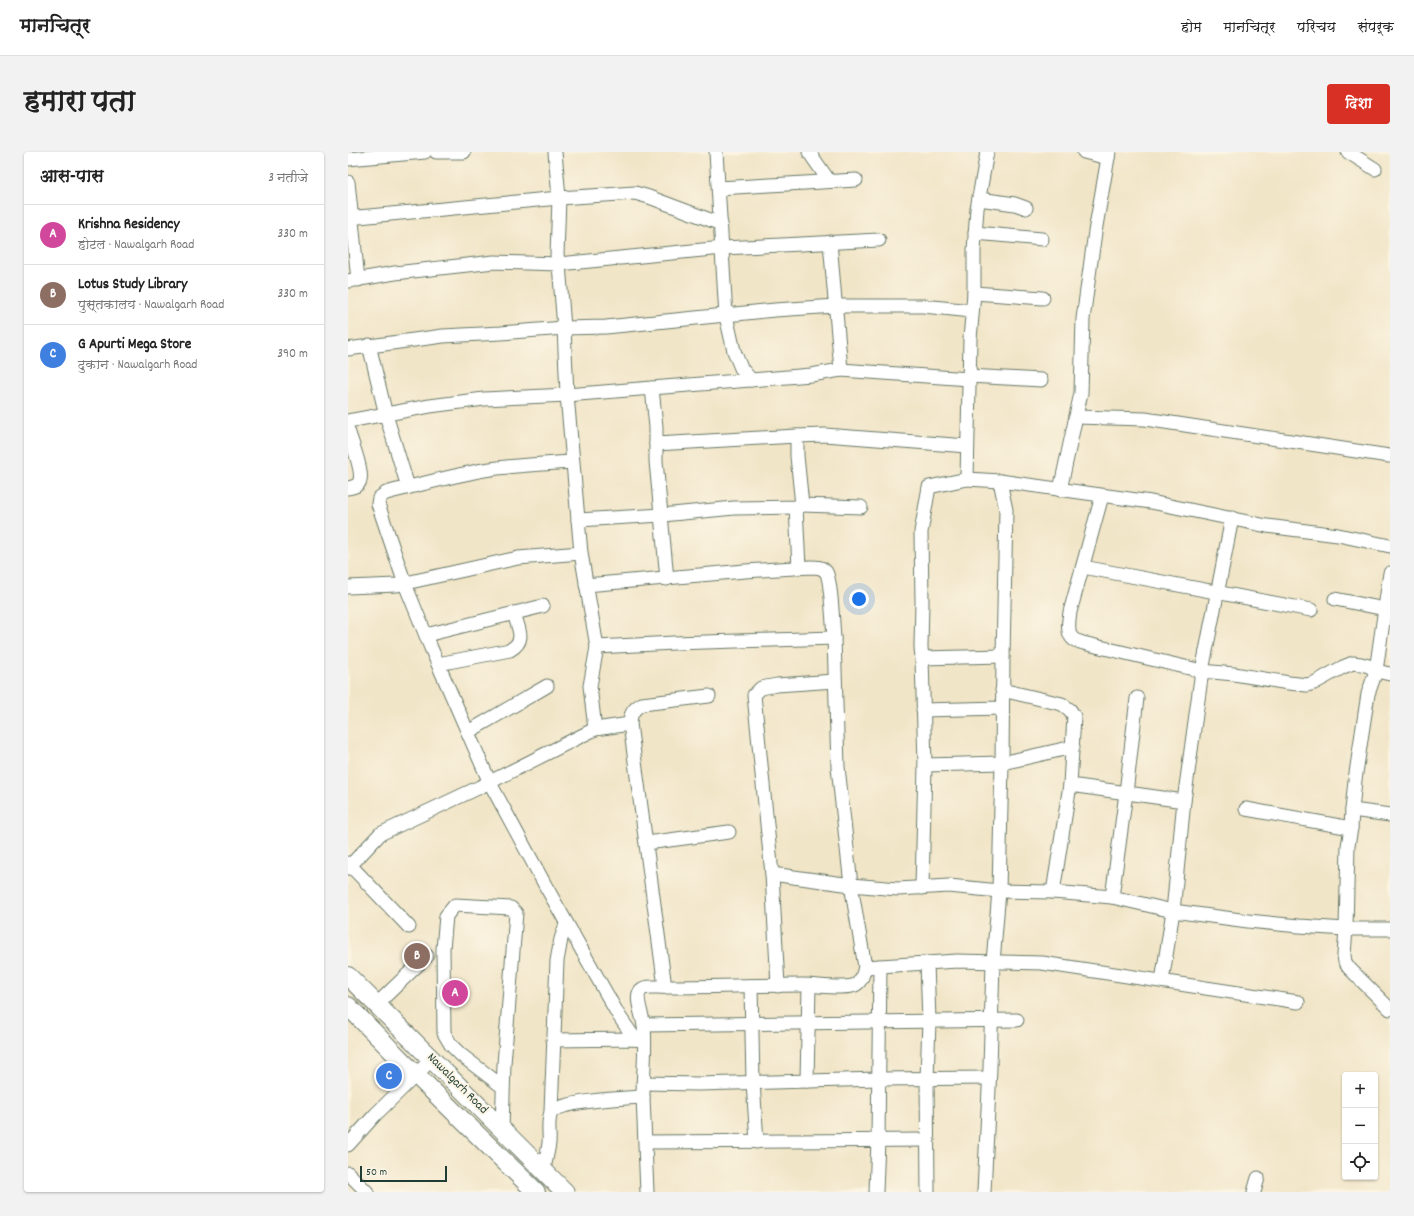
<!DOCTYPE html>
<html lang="hi">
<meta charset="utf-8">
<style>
:root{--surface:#fff;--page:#f2f2f2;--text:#222;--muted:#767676;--line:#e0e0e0;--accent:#d93025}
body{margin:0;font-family:Dekko,"Playpen Sans Deva",sans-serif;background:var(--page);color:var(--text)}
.controls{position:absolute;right:12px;bottom:12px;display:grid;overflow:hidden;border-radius:4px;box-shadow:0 1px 3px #0004}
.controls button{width:36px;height:36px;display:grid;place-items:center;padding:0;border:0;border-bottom:1px solid var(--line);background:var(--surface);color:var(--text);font:20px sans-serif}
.scale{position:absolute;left:12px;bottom:10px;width:87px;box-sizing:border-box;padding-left:4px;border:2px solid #1f3d34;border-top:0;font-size:11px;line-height:14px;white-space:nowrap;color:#1f3d34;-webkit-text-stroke:3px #fcf5e5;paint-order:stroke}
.you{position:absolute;left:511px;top:447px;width:14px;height:14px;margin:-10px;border:3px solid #fff;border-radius:50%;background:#1a73e8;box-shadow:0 0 0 6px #1a73e833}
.badge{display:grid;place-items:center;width:26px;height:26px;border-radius:50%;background:var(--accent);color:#fff;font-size:13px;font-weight:700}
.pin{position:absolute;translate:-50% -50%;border:2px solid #fff;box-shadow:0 1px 4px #0006}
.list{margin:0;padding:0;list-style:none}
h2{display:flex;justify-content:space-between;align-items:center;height:52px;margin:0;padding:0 16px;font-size:17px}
h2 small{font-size:13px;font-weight:400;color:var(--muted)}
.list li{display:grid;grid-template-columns:26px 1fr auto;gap:12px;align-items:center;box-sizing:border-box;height:60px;padding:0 16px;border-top:1px solid var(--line)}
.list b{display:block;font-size:15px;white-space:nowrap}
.list p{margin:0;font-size:13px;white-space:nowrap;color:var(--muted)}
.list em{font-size:13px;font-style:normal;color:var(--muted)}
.icon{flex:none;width:22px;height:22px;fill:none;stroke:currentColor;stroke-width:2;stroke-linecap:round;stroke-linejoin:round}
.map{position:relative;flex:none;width:1042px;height:1040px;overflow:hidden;border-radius:4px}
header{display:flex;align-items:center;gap:24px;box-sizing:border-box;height:56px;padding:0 20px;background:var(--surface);border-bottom:1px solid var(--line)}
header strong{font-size:19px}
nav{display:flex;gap:22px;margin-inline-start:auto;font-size:14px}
.intro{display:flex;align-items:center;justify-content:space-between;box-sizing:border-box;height:96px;padding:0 24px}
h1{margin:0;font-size:28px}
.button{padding:10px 18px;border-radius:4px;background:var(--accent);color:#fff;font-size:14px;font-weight:700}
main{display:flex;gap:24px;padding:0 24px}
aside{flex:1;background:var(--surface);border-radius:4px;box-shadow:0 1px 3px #0004}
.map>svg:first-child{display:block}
</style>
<header>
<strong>मानचित्र</strong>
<nav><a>होम</a><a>मानचित्र</a><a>परिचय</a><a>संपर्क</a></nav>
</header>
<div class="intro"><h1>हमारा पता</h1><a class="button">दिशा</a></div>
<main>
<aside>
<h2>आस-पास<small>3 नतीजे</small></h2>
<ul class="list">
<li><span class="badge" style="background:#d1479c">A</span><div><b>Krishna Residency</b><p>होटल · Nawalgarh Road</p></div><em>330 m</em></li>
<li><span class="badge" style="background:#8d6e63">B</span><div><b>Lotus Study Library</b><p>पुस्तकालय · Nawalgarh Road</p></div><em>330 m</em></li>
<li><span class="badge" style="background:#3f7fe0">C</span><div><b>G Apurti Mega Store</b><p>दुकान · Nawalgarh Road</p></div><em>390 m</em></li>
</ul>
</aside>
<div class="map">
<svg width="1042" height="1040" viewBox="0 0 1042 1040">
<rect width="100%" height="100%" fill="#fcf5e5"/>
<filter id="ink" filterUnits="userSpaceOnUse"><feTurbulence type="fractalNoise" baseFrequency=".025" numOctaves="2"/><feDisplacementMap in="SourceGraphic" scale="8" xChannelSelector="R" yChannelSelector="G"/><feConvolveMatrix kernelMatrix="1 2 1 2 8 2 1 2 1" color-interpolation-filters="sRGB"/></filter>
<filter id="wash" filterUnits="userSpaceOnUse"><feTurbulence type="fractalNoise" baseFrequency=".012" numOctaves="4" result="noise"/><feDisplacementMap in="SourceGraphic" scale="16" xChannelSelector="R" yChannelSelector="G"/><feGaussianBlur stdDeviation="0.9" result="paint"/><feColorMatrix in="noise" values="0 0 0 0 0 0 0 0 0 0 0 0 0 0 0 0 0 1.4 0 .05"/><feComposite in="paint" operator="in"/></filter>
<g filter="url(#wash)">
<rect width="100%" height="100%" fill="#f1e5c7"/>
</g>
<g filter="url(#ink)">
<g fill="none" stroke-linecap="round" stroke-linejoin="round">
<g stroke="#687867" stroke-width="15">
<g id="street">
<path d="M88,0H116"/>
<path d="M368,0L378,164L386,199L393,216L403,228"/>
<path d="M461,0L481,29"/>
<path d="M639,0L629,57L626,98V141L622,187L619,327L581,335L573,380L574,450L573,495L574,506L655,504L658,358L652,329L803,350L919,374L990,383L1042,394"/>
<path d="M736,0L760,6"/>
<path d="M1000,0L1027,17"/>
<path d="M0,7L77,0"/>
<path d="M0,30L10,128"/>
<path d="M371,36L508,28"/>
<path d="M631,47L667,52L678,56"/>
<path d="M0,66L211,46L287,41L301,45L373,72"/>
<path d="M627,81L694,87"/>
<path d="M482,90L493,218"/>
<path d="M0,129L47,121L146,110L211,112L375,96L531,88"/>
<path d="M626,141L695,146"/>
<path d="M21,193L38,263L60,335"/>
<path d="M0,197L95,184L153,181L216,176L258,175L427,158L488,154H575L624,159"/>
<path d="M621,224L693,228"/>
<path d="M304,236L463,223L493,218L621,227"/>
<path d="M728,265L797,267L1041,304"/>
<path d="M0,269L82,254L136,247L219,243L304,236L308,275V309L319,427"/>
<path d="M0,278C3,289 15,318 12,328C11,334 5,335 0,336"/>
<path d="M308,292L449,284"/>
<path d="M224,310C195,312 165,313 136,318C103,324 70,333 38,341L31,346L30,352L57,432L83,496L142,631L196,731L271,864L287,887"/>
<path d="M619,327L652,329"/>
<path d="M712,338L733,241L735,167L747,80L761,0"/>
<path d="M754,344L722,460C721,468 718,480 725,487C728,489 732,490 735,491L854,519L886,522L941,531L959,533L966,531L995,515L1005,511L1013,512L1021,514L1028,519L1042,522"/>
<path d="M454,353L513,355"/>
<path d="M448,355L451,416"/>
<path d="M230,368L314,363L386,356L448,355L454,353L449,304V284L477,283L619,294"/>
<path d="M735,415L963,458"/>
<path d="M1042,421L1028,519L1020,542L1014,581L1007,628L1004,658L1003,676L1000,694L998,777L996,803L997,810L1001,816L1042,857"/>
<path d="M238,433L397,419L463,415C469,415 474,415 478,420C483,427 485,474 486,486"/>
<path d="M0,435L49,433L170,406L233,401L219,243L216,176L211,112L209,103L211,46L207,0"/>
<path d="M987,447L1042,458"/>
<path d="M78,483L195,454"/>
<path d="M249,495L326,491L486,486L490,615L503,733L517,815C515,823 513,832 504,834C492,837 468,833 455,833C409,833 363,835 317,835C311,836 298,833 293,838C286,844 295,865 296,874C298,897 295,922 295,945"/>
<path d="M90,512L162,498C179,488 170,477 166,461"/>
<path d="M654,538L714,552L722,558L726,564L722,633L836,649"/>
<path d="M575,558L654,556"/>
<path d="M282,572L317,835"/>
<path d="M247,577L282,572C282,562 285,557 294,552L361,544"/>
<path d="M120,580L199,534"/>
<path d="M577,613L654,611L725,595"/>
<path d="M898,657L1003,676"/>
<path d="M1004,658L1042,663"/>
<path d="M299,691L381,680"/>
<path d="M0,711L61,775"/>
<path d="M0,716L32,682L134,634L247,577L242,534L249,495L233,401"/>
<path d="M424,722L503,733L550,737L601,734L651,739L705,740L764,745L825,759L900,769L951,774L998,777H1042"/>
<path d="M574,736L577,613L574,506"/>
<path d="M705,740L722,633"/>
<path d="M764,745L778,641L789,546"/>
<path d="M579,811L581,869L579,927L580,1040"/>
<path d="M517,815L609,809L694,811L950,850"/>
<path d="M814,829L825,759L836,649L854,519L884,366"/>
<path d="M403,834L405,930L409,990"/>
<path d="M430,834L424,722L406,543L413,536L429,533L487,529"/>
<path d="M29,852L79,804"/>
<path d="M296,873L669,868"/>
<path d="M205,888L287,887L292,888"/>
<path d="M459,929L461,834"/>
<path d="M295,931L351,932L530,927L641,926"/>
<path d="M203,959L209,809L213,787L218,772"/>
<path d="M154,977L156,912L168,761L163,756L107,753L98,764L95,797L96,881L103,893L113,903L155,935"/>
<path d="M298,990L580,988"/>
<path d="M0,993L27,963L84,907"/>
<path d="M196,1018C197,1009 200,1000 201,991C202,981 199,969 203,961C209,949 280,946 295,945L299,1040"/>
<path d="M0,1021L19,1040"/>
<path d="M528,1040L530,988L532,814"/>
<path d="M636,1040L642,916L645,810L651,739L654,611L655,504"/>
<path d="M906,1040L910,1026"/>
</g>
</g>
<g stroke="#687867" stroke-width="20">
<g id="secondary">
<path d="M0,824L217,1040"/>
<path d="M0,854L55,910L188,1040"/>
</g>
</g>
<use href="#street" stroke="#fff" stroke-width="13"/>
<use href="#secondary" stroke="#fff" stroke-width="18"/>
</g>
</g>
<g text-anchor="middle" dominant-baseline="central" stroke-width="4" stroke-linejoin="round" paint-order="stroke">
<g font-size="13" fill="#1f3d34" stroke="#fcf5e5">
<text transform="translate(109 932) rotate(45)">Nawalgarh Road</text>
</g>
</g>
</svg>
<div class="controls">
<button>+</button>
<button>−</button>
<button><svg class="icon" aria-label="locate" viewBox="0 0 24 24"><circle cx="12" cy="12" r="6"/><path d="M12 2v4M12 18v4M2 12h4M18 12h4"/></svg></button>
</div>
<div class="scale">50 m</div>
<div class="you"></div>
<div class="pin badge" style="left:107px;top:841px;background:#d1479c">A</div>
<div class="pin badge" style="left:69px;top:804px;background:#8d6e63">B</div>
<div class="pin badge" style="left:41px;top:924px;background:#3f7fe0">C</div>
</div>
</main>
